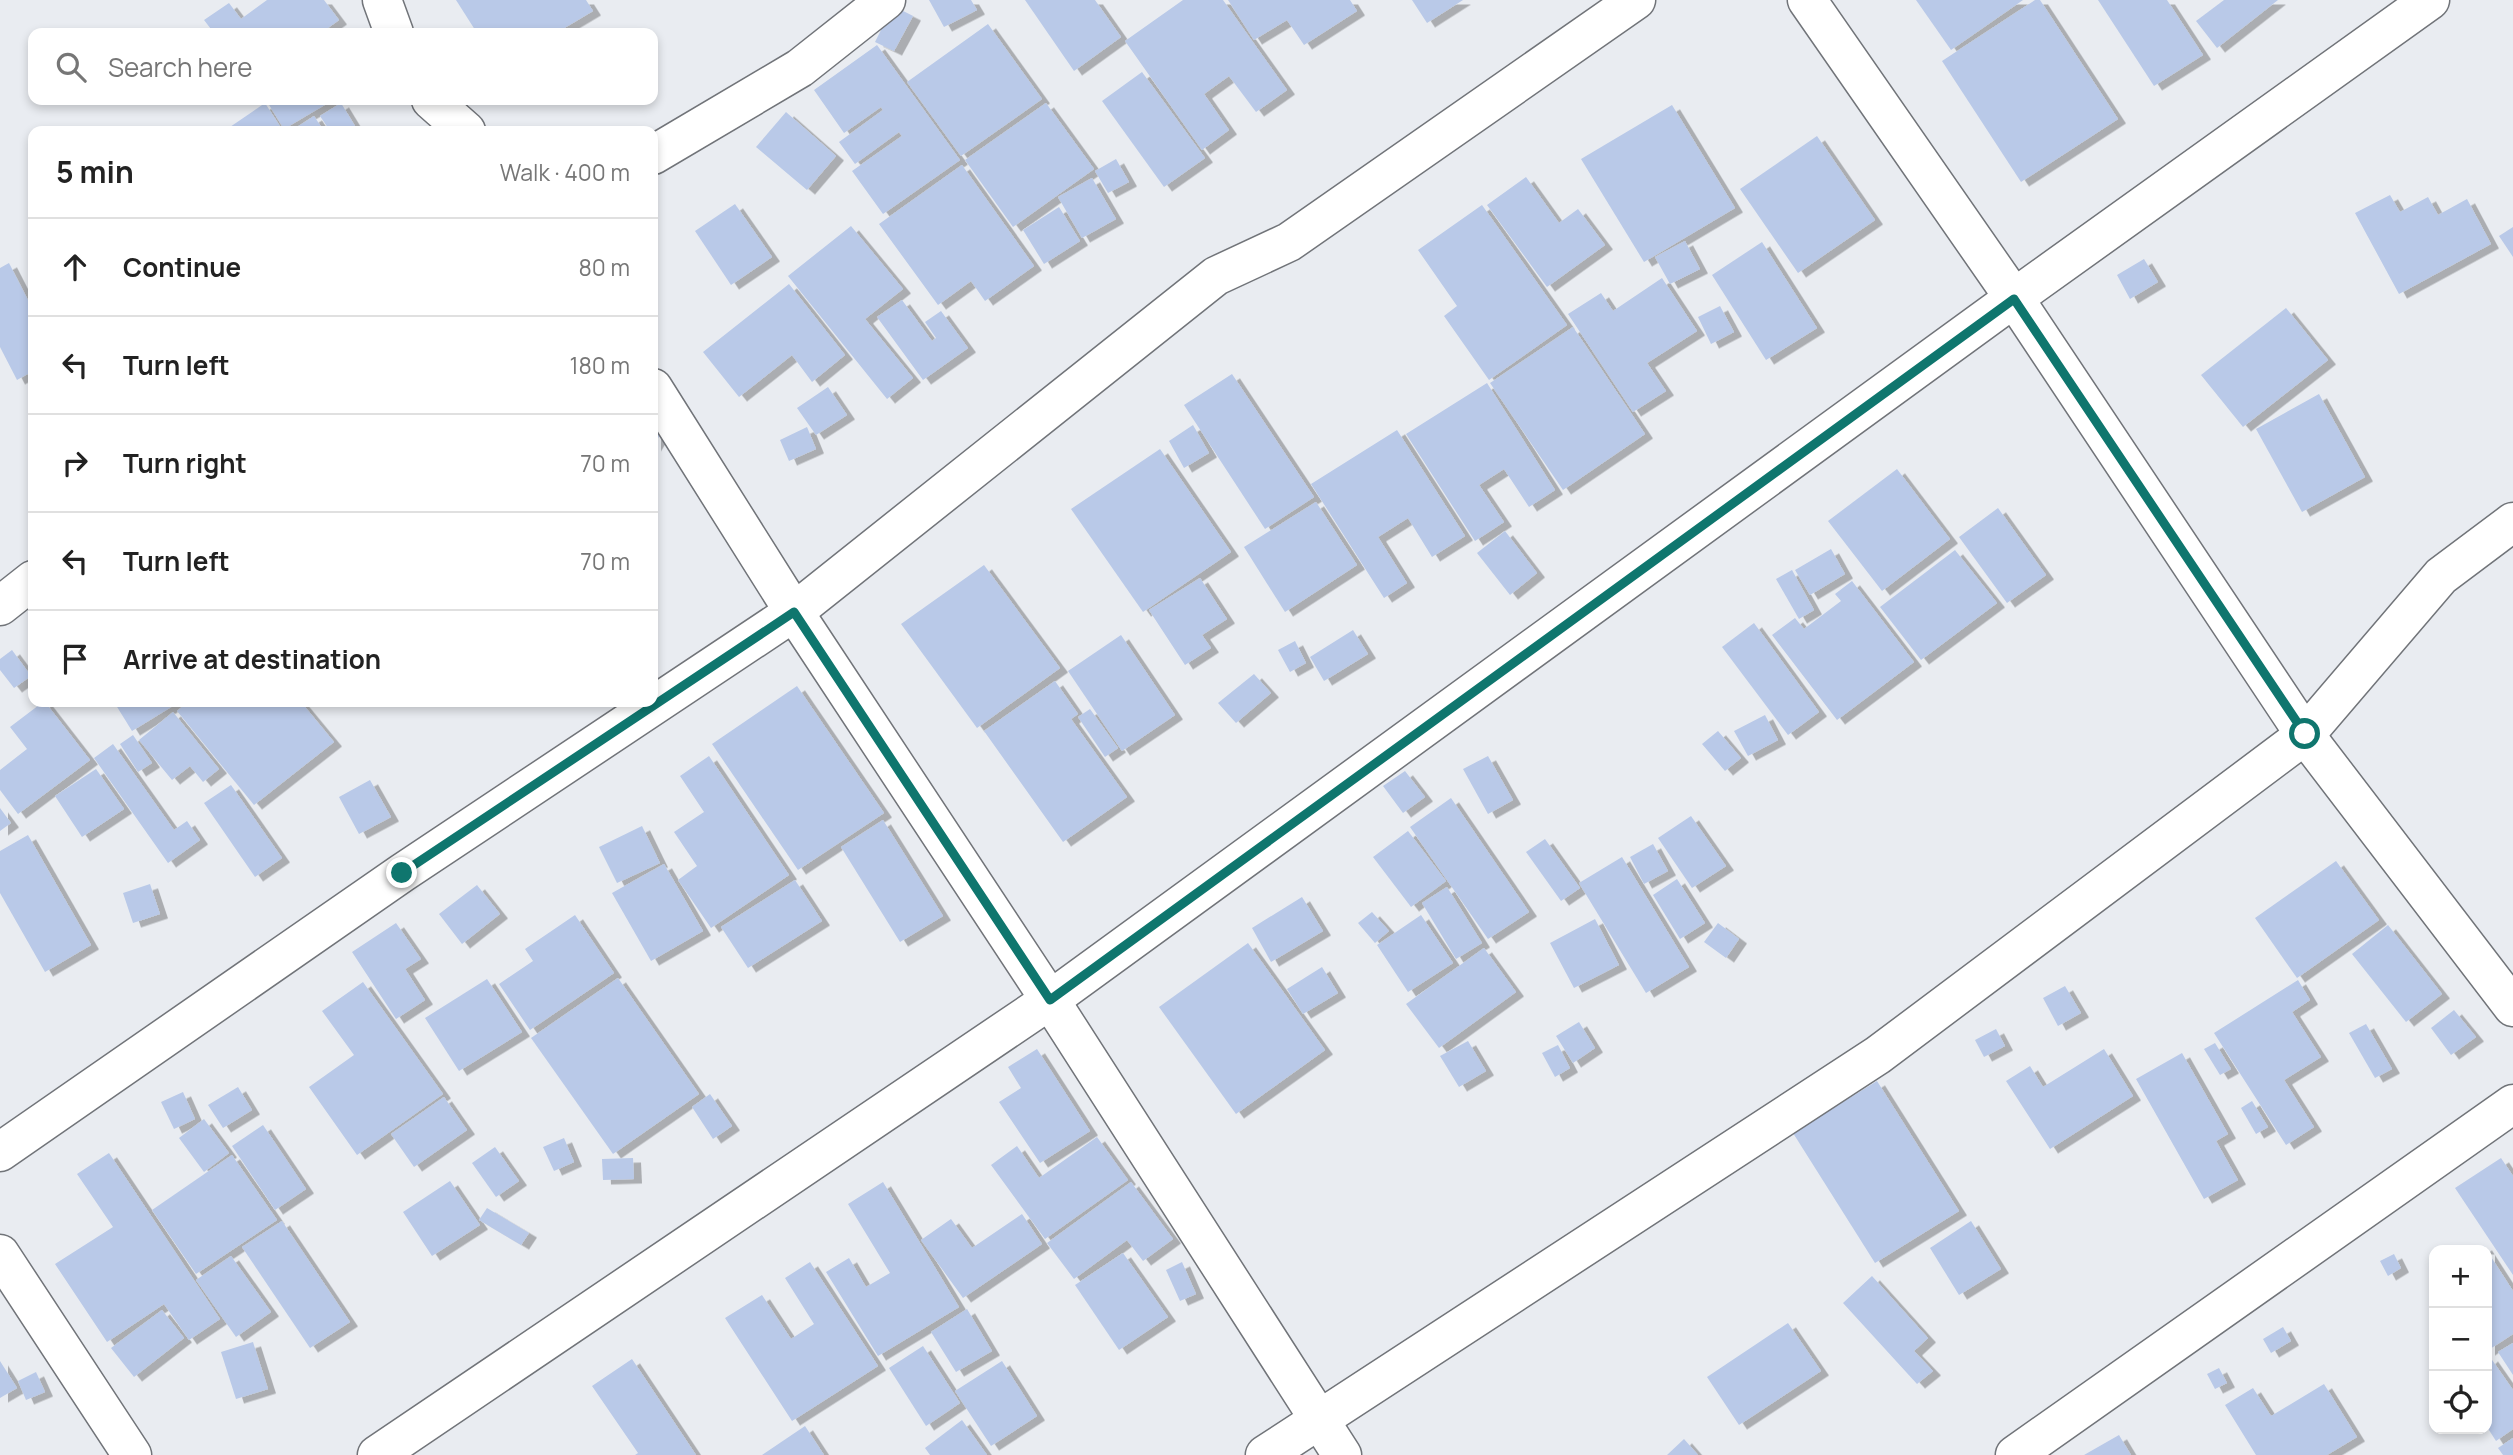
<!DOCTYPE html>
<meta charset="utf-8">
<style>
:root{--surface:#fff;--page:#f6f6f6;--text:#222;--muted:#767676;--line:#e0e0e0}
body{margin:0;font-family:Manrope,sans-serif;background:var(--page);color:var(--text)}
.controls{position:absolute;right:21px;bottom:21px;display:grid;overflow:hidden;border-radius:14px;box-shadow:0 4px 10px #0003}
.controls button{width:63px;height:63px;display:grid;place-items:center;padding:0;border:0;border-bottom:2px solid var(--line);background:var(--surface);color:var(--text);font:35px sans-serif}
.stop{position:absolute;width:21px;height:21px;margin:-16px;border:5px solid #0f766e;border-radius:50%;background:#fff}
.stop.end{background:#0f766e;border-color:#fff;box-shadow:0 2px 7px #0008}
.list{margin:0;padding:0;list-style:none}
h2{display:flex;justify-content:space-between;align-items:center;height:91px;margin:0;padding:0 28px;font-size:30px}
h2 small{font-size:23px;font-weight:400;color:var(--muted)}
.list li{display:grid;grid-template-columns:46px 1fr auto;gap:21px;align-items:center;box-sizing:border-box;height:98px;padding:0 28px;border-top:2px solid var(--line)}
.list b{display:block;font-size:26px;white-space:nowrap}
.list em{font-size:23px;font-style:normal;color:var(--muted)}
.icon{flex:none;width:38px;height:38px;fill:none;stroke:currentColor;stroke-width:2;stroke-linecap:round;stroke-linejoin:round}
.map{position:relative;flex:none;width:2513px;height:1455px;overflow:hidden}
.search{position:absolute;background:var(--surface);box-shadow:0 4px 10px #0003;left:28px;top:28px;width:630px;height:77px;display:flex;align-items:center;gap:18px;box-sizing:border-box;padding:0 24px;border-radius:14px;color:var(--muted);font-size:26px}
.panel{position:absolute;background:var(--surface);box-shadow:0 4px 10px #0003;left:28px;top:126px;width:630px;height:581px;border-radius:14px}
.map>svg:first-child{display:block}
</style>
<div class="map">
<svg width="2513" height="1455" viewBox="0 0 2513 1455">
<defs>
<filter id="shadow"><feDropShadow dx="8" dy="4.5" stdDeviation="0" flood-color="#0004"/></filter>
</defs>
<rect width="100%" height="100%" fill="#e9ecf1"/>
<g fill="#b9c9e8" filter="url(#shadow)">
<path d="M267,0H324L339,20L321,33H214L204,20L229,3L241,19Z"/>
<path d="M456,0H586L593,11L556,33H477Z"/>
<path d="M929,0H971L977,10L944,27Z"/>
<path d="M1025,0H1095L1121,37L1074,71Z"/>
<path d="M1183,0H1223L1287,90L1256,112L1229,76L1204,94L1229,130L1202,150L1125,41Z"/>
<path d="M1228,0H1350L1357,11L1304,45L1287,20L1254,40Z"/>
<path d="M1412,0H1463L1427,23Z"/>
<path d="M1916,0H2023L1951,50Z"/>
<path d="M2035,0H2040L2118,119L2021,182L1942,61Z"/>
<path d="M2098,0H2167L2203,55L2154,86Z"/>
<path d="M2224,0H2278L2217,48L2196,21Z"/>
<path d="M893,6L913,16L894,51L875,42Z"/>
<path d="M988,24L1042,99L961,156L907,82Z"/>
<path d="M877,45L960,160L883,214L852,171L902,136L899,132L855,164L839,142L883,110L881,107L844,133L814,90Z"/>
<path d="M1142,72L1205,158L1164,187L1102,101Z"/>
<path d="M266,100H333L284,129Z"/>
<path d="M265,103L283,131H233L230,127Z"/>
<path d="M341,103L358,131H330L320,116Z"/>
<path d="M1046,103L1094,169L1013,227L965,160Z"/>
<path d="M1672,105L1735,208L1644,262L1581,159Z"/>
<path d="M786,112L836,156L807,190L756,147Z"/>
<path d="M314,116L324,131H291Z"/>
<path d="M1817,136L1875,220L1798,273L1740,189Z"/>
<path d="M1116,159L1129,182L1108,193L1095,171Z"/>
<path d="M962,165L1034,266L985,301L971,281L938,305L879,224Z"/>
<path d="M1526,177L1559,223L1578,209L1605,245L1547,287L1487,205Z"/>
<path d="M1092,178L1116,219L1082,238L1058,197Z"/>
<path d="M2390,195L2400,212L2428,197L2438,215L2467,199L2491,244L2399,294L2355,213Z"/>
<path d="M735,204L772,257L731,285L695,231Z"/>
<path d="M1482,205L1567,325L1489,380L1444,316L1457,306L1418,250Z"/>
<path d="M1059,207L1080,241L1044,264L1023,230Z"/>
<path d="M851,226L903,289L865,319L913,378L887,399L788,276Z"/>
<path d="M2513,227V257L2499,236Z"/>
<path d="M1685,241L1700,269L1670,284L1655,257Z"/>
<path d="M1762,242L1817,328L1766,360L1712,275Z"/>
<path d="M2144,259L2158,282L2130,299L2117,275Z"/>
<path d="M9,263L33,310V371L17,380L0,347V268Z"/>
<path d="M1662,278L1697,331L1647,363L1666,391L1633,412L1568,314L1601,293L1613,311Z"/>
<path d="M789,284L845,355L812,382L792,355L739,397L703,352Z"/>
<path d="M902,300L932,341L936,338L925,322L941,311L968,348L923,380L877,317Z"/>
<path d="M1720,306L1734,332L1711,344L1698,317Z"/>
<path d="M2286,308L2328,360L2243,427L2201,375Z"/>
<path d="M1573,327L1645,434L1563,490L1490,383Z"/>
<path d="M1232,374L1314,497L1265,529L1184,405Z"/>
<path d="M1487,383L1555,490L1529,507L1504,469L1479,485L1504,522L1475,541L1406,434Z"/>
<path d="M828,387L847,415L816,435L797,408Z"/>
<path d="M2319,394L2365,477L2302,512L2256,429Z"/>
<path d="M653,412L668,421L653,447Z"/>
<path d="M1193,425L1209,453L1184,468L1169,441Z"/>
<path d="M807,427L816,449L789,461L780,440Z"/>
<path d="M1397,430L1465,536L1432,557L1408,518L1378,537L1407,583L1384,598L1311,484Z"/>
<path d="M1160,449L1231,552L1143,612L1071,509Z"/>
<path d="M1897,469L1950,539L1882,591L1828,521Z"/>
<path d="M1316,502L1357,565L1285,612L1244,547Z"/>
<path d="M1998,508L2046,575L2007,603L1959,537Z"/>
<path d="M1505,531L1537,573L1510,595L1477,553Z"/>
<path d="M1831,549L1845,574L1810,595L1795,570Z"/>
<path d="M1955,550L1997,603L1921,660L1880,607Z"/>
<path d="M984,565L1060,668L977,728L901,624Z"/>
<path d="M1792,570L1814,610L1799,619L1776,579Z"/>
<path d="M1200,578L1227,619L1202,635L1211,648L1185,665L1149,610Z"/>
<path d="M1852,581L1914,662L1837,720L1772,635L1795,618L1804,629L1841,601L1835,594Z"/>
<path d="M1754,623L1819,712L1788,735L1722,647Z"/>
<path d="M1353,630L1368,654L1324,681L1310,657Z"/>
<path d="M1121,635L1175,715L1122,751L1068,671Z"/>
<path d="M1295,641L1306,663L1290,672L1278,650Z"/>
<path d="M12,650L31,676L14,688L0,670V659Z"/>
<path d="M1254,674L1271,693L1236,723L1218,703Z"/>
<path d="M1055,681L1078,714L1071,719L1127,797L1063,842L984,731Z"/>
<path d="M797,686L884,813L798,870L712,744Z"/>
<path d="M43,702H45L90,760L18,814L0,790V770L27,749L10,727Z"/>
<path d="M114,702H174L176,704L132,731Z"/>
<path d="M188,702H301L334,742L254,805L177,711Z"/>
<path d="M1090,709L1118,748L1105,757L1078,717Z"/>
<path d="M173,712L219,769L203,782L190,766L172,780L139,740Z"/>
<path d="M1765,715L1778,740L1748,756L1734,731Z"/>
<path d="M1718,731L1741,758L1725,771L1702,744Z"/>
<path d="M133,735L152,763L138,772L120,744Z"/>
<path d="M113,744L174,830L187,821L200,840L168,863L94,758Z"/>
<path d="M709,756L789,875L711,928L678,880L697,866L674,832L704,812L680,776Z"/>
<path d="M1488,756L1513,800L1488,814L1463,769Z"/>
<path d="M96,769L124,809L82,837L55,796Z"/>
<path d="M1405,771L1425,797L1403,813L1383,786Z"/>
<path d="M370,780L391,817L359,834L339,797Z"/>
<path d="M231,785L282,858L255,877L204,803Z"/>
<path d="M1451,798L1529,912L1488,939L1410,827Z"/>
<path d="M0,808L11,823L0,831Z"/>
<path d="M1691,816L1726,866L1692,888L1658,838Z"/>
<path d="M883,820L943,916L900,942L841,847Z"/>
<path d="M642,826L660,863L617,883L599,847Z"/>
<path d="M1408,831L1446,881L1411,907L1373,857Z"/>
<path d="M28,835L91,945L45,972L0,893V851Z"/>
<path d="M1545,839L1580,888L1561,901L1526,852Z"/>
<path d="M1653,844L1668,871L1644,884L1630,857Z"/>
<path d="M1622,857L1689,967L1646,993L1579,883Z"/>
<path d="M2336,861L2379,920L2297,978L2255,918Z"/>
<path d="M664,864L703,931L651,961L612,893Z"/>
<path d="M1677,879L1705,923L1680,939L1653,895Z"/>
<path d="M795,880L822,921L748,968L721,927Z"/>
<path d="M150,884L160,914L133,923L123,893Z"/>
<path d="M477,885L500,914L462,944L439,914Z"/>
<path d="M1447,887L1482,943L1456,959L1422,903Z"/>
<path d="M1302,897L1323,931L1271,962L1252,928Z"/>
<path d="M1372,912L1389,931L1375,943L1358,923Z"/>
<path d="M575,915L614,973L530,1030L499,984L533,961L525,949Z"/>
<path d="M1421,915L1453,963L1408,992L1377,945Z"/>
<path d="M1595,919L1619,965L1574,988L1550,943Z"/>
<path d="M396,923L421,959L405,969L425,1000L396,1019L352,952Z"/>
<path d="M1718,923L1739,939L1726,958L1704,942Z"/>
<path d="M2388,925L2442,994L2406,1022L2352,954Z"/>
<path d="M1248,943L1325,1050L1236,1114L1159,1007Z"/>
<path d="M1484,948L1516,992L1439,1048L1406,1004Z"/>
<path d="M1322,967L1338,993L1303,1014L1287,989Z"/>
<path d="M618,978L699,1094L613,1154L531,1038Z"/>
<path d="M487,979L522,1032L459,1071L425,1018Z"/>
<path d="M2298,980L2310,1000L2292,1012L2321,1057L2284,1080L2314,1127L2286,1145L2214,1033Z"/>
<path d="M363,982L443,1094L357,1155L309,1087L354,1055L322,1011Z"/>
<path d="M2065,986L2081,1013L2058,1026L2043,998Z"/>
<path d="M2454,1010L2476,1037L2451,1055L2431,1028Z"/>
<path d="M1579,1022L1595,1048L1573,1063L1556,1036Z"/>
<path d="M2366,1024L2392,1069L2375,1078L2349,1033Z"/>
<path d="M1996,1029L2005,1046L1984,1057L1975,1040Z"/>
<path d="M1468,1041L1486,1071L1459,1087L1440,1056Z"/>
<path d="M2215,1043L2231,1069L2220,1075L2204,1049Z"/>
<path d="M1558,1045L1570,1068L1555,1077L1542,1053Z"/>
<path d="M1037,1049L1090,1131L1040,1163L999,1102L1021,1088L1008,1067Z"/>
<path d="M2104,1049L2133,1096L2050,1149L2006,1081L2030,1066L2043,1087Z"/>
<path d="M2182,1053L2228,1134L2216,1141L2238,1180L2204,1199L2136,1079Z"/>
<path d="M1877,1081L1959,1211L1875,1263L1793,1133Z"/>
<path d="M238,1087L252,1110L223,1128L208,1105Z"/>
<path d="M183,1092L195,1119L174,1129L161,1102Z"/>
<path d="M710,1094L732,1126L713,1139L692,1107Z"/>
<path d="M444,1097L467,1130L414,1167L391,1134Z"/>
<path d="M2252,1101L2268,1127L2256,1134L2241,1108Z"/>
<path d="M204,1119L229,1153L204,1172L179,1138Z"/>
<path d="M263,1125L306,1189L275,1210L232,1146Z"/>
<path d="M1097,1137L1128,1180L1045,1239L991,1165L1017,1146L1039,1178Z"/>
<path d="M564,1138L574,1162L554,1171L543,1147Z"/>
<path d="M495,1147L519,1181L496,1197L472,1163Z"/>
<path d="M109,1153L220,1319L189,1340L164,1304L107,1342L55,1264L113,1227L77,1174Z"/>
<path d="M232,1155L277,1220L196,1274L152,1210Z"/>
<path d="M633,1158L634,1179L603,1180L602,1159Z"/>
<path d="M2501,1158L2513,1176V1275L2455,1188Z"/>
<path d="M450,1181L480,1225L432,1256L403,1212Z"/>
<path d="M883,1182L959,1307L878,1356L826,1272L849,1258L866,1287L890,1273L848,1204Z"/>
<path d="M1131,1182L1173,1239L1143,1261L1127,1240L1074,1279L1047,1243Z"/>
<path d="M487,1208L529,1233L521,1245L479,1220Z"/>
<path d="M1022,1214L1042,1244L963,1298L921,1240L951,1219L972,1248Z"/>
<path d="M282,1221L350,1322L310,1348L242,1247Z"/>
<path d="M1971,1221L2001,1269L1959,1295L1930,1248Z"/>
<path d="M2484,1246L2513,1291V1334L2487,1351V1250H2478Z"/>
<path d="M1123,1253L1168,1317L1119,1350L1075,1285Z"/>
<path d="M2394,1254L2401,1268L2388,1276L2380,1261Z"/>
<path d="M231,1256L271,1312L236,1337L196,1280Z"/>
<path d="M810,1262L878,1366L792,1421L725,1318L762,1295L791,1339L814,1324L785,1278Z"/>
<path d="M1182,1262L1196,1294L1180,1301L1166,1270Z"/>
<path d="M1872,1276L1928,1338L1914,1351L1933,1371L1917,1384L1843,1303Z"/>
<path d="M967,1309L992,1351L956,1372L931,1332Z"/>
<path d="M162,1310L184,1338L134,1377L111,1348Z"/>
<path d="M1788,1323L1821,1371L1739,1425L1707,1377Z"/>
<path d="M2283,1327L2291,1341L2271,1353L2263,1339Z"/>
<path d="M253,1342L268,1389L236,1399L221,1352Z"/>
<path d="M2513,1343V1375L2498,1352Z"/>
<path d="M923,1346L960,1403L926,1426L889,1368Z"/>
<path d="M2490,1357L2513,1390V1429L2496,1441L2487,1427V1360Z"/>
<path d="M632,1359L696,1455H635L638,1453L592,1386Z"/>
<path d="M0,1361L17,1388L0,1398Z"/>
<path d="M1002,1361L1037,1416L991,1446L955,1391Z"/>
<path d="M2219,1368L2227,1383L2215,1389L2207,1374Z"/>
<path d="M36,1372L45,1392L26,1400L18,1381Z"/>
<path d="M2324,1384L2357,1437L2327,1455H2256L2225,1405L2253,1388L2271,1416Z"/>
<path d="M962,1420L987,1455H930L925,1448Z"/>
<path d="M805,1426L824,1455H762Z"/>
<path d="M2119,1435L2131,1455H2084Z"/>
<path d="M2513,1438V1455H2503L2498,1448Z"/>
<path d="M1684,1439L1698,1455H1667Z"/>
</g>
<g fill="none" stroke-linecap="round" stroke-linejoin="round">
<g stroke="#717479" stroke-width="41">
<g id="minor">
<path d="M382,0L394,33"/>
<path d="M1807,0L2014,298L2305,735L2513,1007"/>
<path d="M431,100L466,131"/>
<path d="M653,155L800,68L886,0"/>
<path d="M653,388L794,612L1050,1000L1342,1455"/>
<path d="M0,606L33,580"/>
<path d="M0,1152L402,873L794,612L1216,276L1289,242L1636,0"/>
<path d="M0,1254L132,1455"/>
<path d="M377,1455L1050,1000L2014,298L2430,0"/>
<path d="M1265,1455L1878,1055L2305,735L2441,576L2513,522"/>
<path d="M2015,1455L2513,1104"/>
</g>
</g>
<use href="#minor" stroke="#fff" stroke-width="38"/>
</g>
<g fill="none" stroke-linecap="round" stroke-linejoin="round">
<path stroke="#0f766e" stroke-width="9" d="M402,873L794,612L1050,1000L2014,299L2305,734"/>
</g>
</svg>
<div class="controls">
<button>+</button>
<button>−</button>
<button><svg class="icon" aria-label="locate" viewBox="0 0 24 24"><circle cx="12" cy="12" r="6"/><path d="M12 2v4M12 18v4M2 12h4M18 12h4"/></svg></button>
</div>
<div class="stop" style="left:2305px;top:734px"></div>
<div class="stop end" style="left:402px;top:873px"></div>
<div class="search"><svg class="icon" aria-label="search" viewBox="0 0 24 24"><circle cx="10" cy="10" r="6"/><path d="M15 15l6 6"/></svg>Search here</div>
<section class="panel">
<h2>5 min<small>Walk · 400 m</small></h2>
<ul class="list">
<li><svg class="icon" aria-label="ahead" viewBox="0 0 24 24"><path d="M12 20V5M6 11l6-6 6 6"/></svg><div><b>Continue</b></div><em>80 m</em></li>
<li><svg class="icon" aria-label="left" viewBox="0 0 24 24"><path d="M17 20v-9H6M10 6l-5 5 5 5"/></svg><div><b>Turn left</b></div><em>180 m</em></li>
<li><svg class="icon" aria-label="right" viewBox="0 0 24 24"><path d="M7 20v-9h11M14 6l5 5-5 5"/></svg><div><b>Turn right</b></div><em>70 m</em></li>
<li><svg class="icon" aria-label="left" viewBox="0 0 24 24"><path d="M17 20v-9H6M10 6l-5 5 5 5"/></svg><div><b>Turn left</b></div><em>70 m</em></li>
<li><svg class="icon" aria-label="arrive" viewBox="0 0 24 24"><path d="M6 21V4h12l-3 4 3 4H6"/></svg><div><b>Arrive at destination</b></div></li>
</ul>
</section>
</div>
